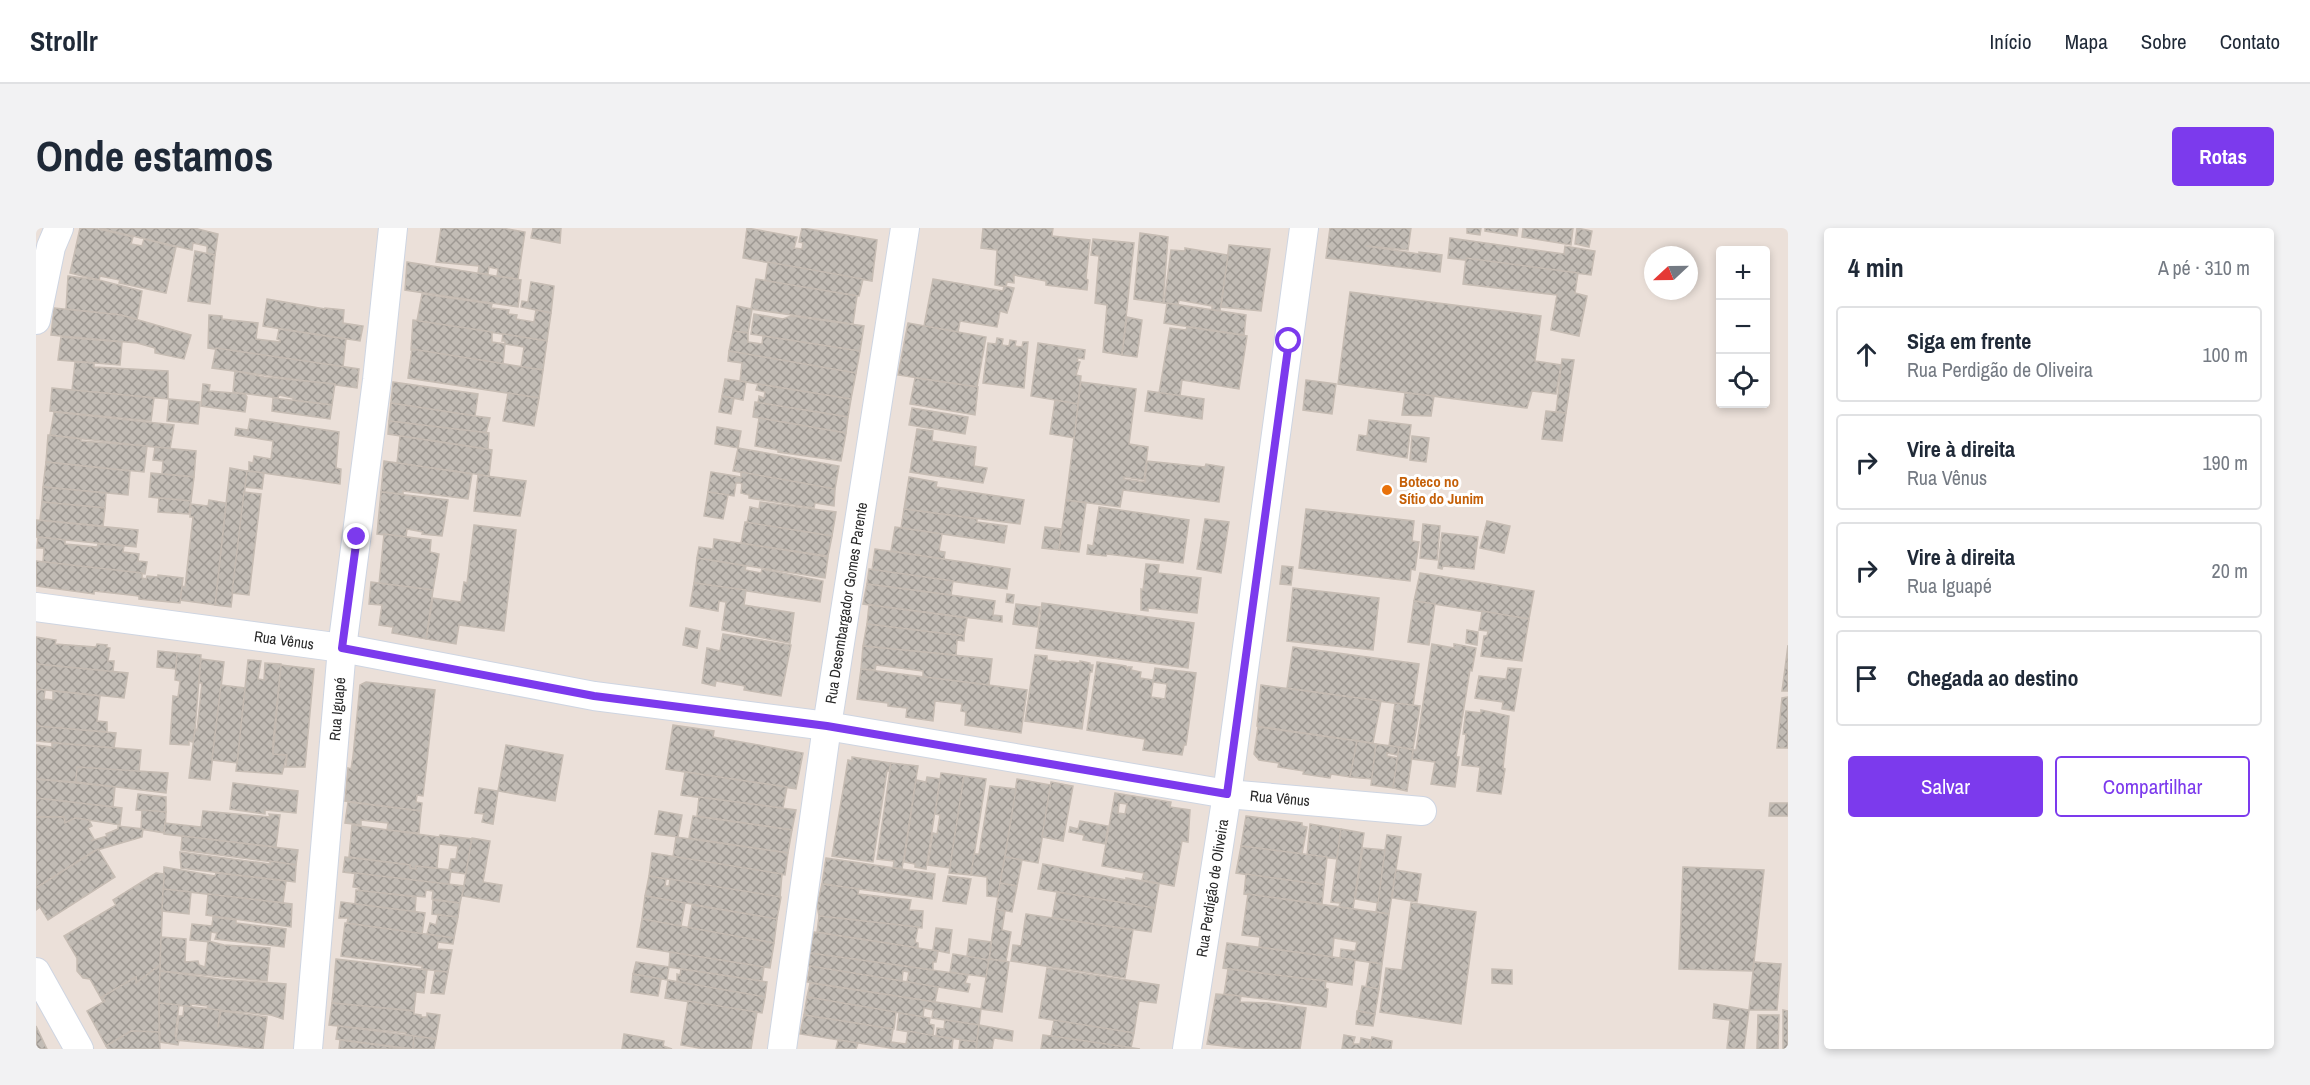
<!DOCTYPE html>
<html lang="pt">
<meta charset="utf-8">
<style>
:root{--surface:#fff;--page:#f2f2f3;--text:#1f2937;--muted:#747a83;--line:#e0e1e3;--accent:#7c3aed}
body{margin:0;font-family:"Archivo Narrow",sans-serif;background:var(--page);color:var(--text)}
.controls{position:absolute;right:18px;top:18px;display:grid;overflow:hidden;border-radius:6px;box-shadow:0 3px 9px #0003}
.controls button{width:54px;height:54px;display:grid;place-items:center;padding:0;border:0;border-bottom:2px solid var(--line);background:var(--surface);color:var(--text);font:30px sans-serif}
.compass{position:absolute;left:1608px;top:18px;width:54px;height:54px;border-radius:50%;background:var(--surface);box-shadow:0 3px 9px #0003;rotate:248deg}
.stop{position:absolute;width:18px;height:18px;margin:-14px;border:4px solid #7c3aed;border-radius:50%;background:#fff}
.stop.end{background:#7c3aed;border-color:#fff;box-shadow:0 2px 6px #0008}
.list{margin:0;padding:0;list-style:none}
h2{display:flex;justify-content:space-between;align-items:center;height:78px;margin:0;padding:0 24px;font-size:26px}
h2 small{font-size:20px;font-weight:400;color:var(--muted)}
.list li{display:grid;grid-template-columns:39px 1fr auto;gap:18px;align-items:center;box-sizing:border-box;height:96px;margin:0 12px 12px;padding:0 12px;border:2px solid var(--line);border-radius:6px}
.list b{display:block;font-size:22px;white-space:nowrap}
.list p{margin:0;font-size:20px;white-space:nowrap;color:var(--muted)}
.list em{font-size:20px;font-style:normal;color:var(--muted)}
.actions{display:flex;gap:12px;padding:18px 24px}
.actions a{flex:1;padding:14px 0;border:2px solid var(--accent);border-radius:6px;text-align:center;font-size:21px;color:var(--accent)}
.actions .main{background:var(--accent);color:#fff}
.icon{flex:none;width:33px;height:33px;fill:none;stroke:currentColor;stroke-width:2;stroke-linecap:round;stroke-linejoin:round}
.map{position:relative;flex:none;width:1752px;height:821px;overflow:hidden;border-radius:6px}
header{display:flex;align-items:center;gap:36px;box-sizing:border-box;height:84px;padding:0 30px;background:var(--surface);border-bottom:2px solid var(--line)}
header strong{font-size:28px}
nav{display:flex;gap:33px;margin-inline-start:auto;font-size:21px}
.intro{display:flex;align-items:center;justify-content:space-between;box-sizing:border-box;height:144px;padding:0 36px}
h1{margin:0;font-size:42px}
.button{padding:15px 27px;border-radius:6px;background:var(--accent);color:#fff;font-size:21px;font-weight:700}
main{display:flex;gap:36px;padding:0 36px}
aside{flex:1;background:var(--surface);border-radius:6px;box-shadow:0 3px 9px #0003}
.map>svg:first-child{display:block}
</style>
<header>
<strong>Strollr</strong>
<nav><a>Início</a><a>Mapa</a><a>Sobre</a><a>Contato</a></nav>
</header>
<div class="intro"><h1>Onde estamos</h1><a class="button">Rotas</a></div>
<main>
<div class="map">
<svg width="1752" height="821" viewBox="0 0 1752 821">
<defs>
<pattern id="building-cross-hatch" width="8" height="8" patternUnits="userSpaceOnUse" patternTransform="scale(1.5)"><rect width="8" height="8" fill="#c2bcb5"/><path d="M0 0l8 8M0 8l8-8" fill="none" stroke="#9e9993"/></pattern>
</defs>
<rect width="100%" height="100%" fill="#ebe0d9"/>
<g fill="url(#building-cross-hatch)" stroke="#c6bcb3" stroke-width="1.5" fill-rule="evenodd">
<path d="M44,0H58L97,9L95,16L106,18L108,11L140,19L130,65L83,55L84,52L64,48L63,52L34,45Z"/>
<path d="M63,0H158L182,6L179,27L171,25V18L157,15L156,22Z"/>
<path d="M405,0H466L489,4L482,51L461,48L462,41L453,39L452,46L442,45L443,38L400,34Z"/>
<path d="M497,0H525L524,15L495,10Z"/>
<path d="M711,0L761,9L758,20L766,21L767,15L763,14L766,0L841,12L836,53L707,30Z"/>
<path d="M947,0H1017L1016,8L1054,12L1050,51L1052,52L1051,62L1010,57V53L978,47V55L971,54L970,59L959,57L961,22L945,20Z"/>
<path d="M1294,0H1375L1372,22L1330,18L1383,26V24L1406,27L1404,44L1290,30Z"/>
<path d="M1431,0H1445L1444,7L1431,5Z"/>
<path d="M1449,0H1482L1481,8L1449,3Z"/>
<path d="M1487,0H1537L1535,17L1486,9Z"/>
<path d="M1541,0L1556,3L1553,19L1539,16Z"/>
<path d="M1104,5L1132,9L1127,75L1098,71Z"/>
<path d="M1414,10L1528,26L1529,18L1559,23L1555,47L1412,30Z"/>
<path d="M1057,11L1098,15L1086,127L1067,124L1071,77L1059,75L1063,28L1055,27Z"/>
<path d="M1193,17L1234,21L1225,83L1185,79Z"/>
<path d="M1149,20L1192,27L1184,83L1176,82V78L1143,72L1142,77L1128,75L1135,22L1149,23Z"/>
<path d="M159,23L179,27L174,76L152,73Z"/>
<path d="M1430,30L1542,45L1539,65L1551,68L1543,108L1515,102L1521,67L1427,56Z"/>
<path d="M371,34L485,52L482,79L369,62Z"/>
<path d="M732,34L827,51L823,68L729,53Z"/>
<path d="M32,48L63,52L106,63L101,92L85,87L30,81Z"/>
<path d="M720,51L821,68L817,96L715,81Z"/>
<path d="M897,51L967,63L968,58L978,60L971,85L964,83L961,99L924,93L922,104L888,98Z"/>
<path d="M495,54L518,58L515,85L485,79L486,73L492,74Z"/>
<path d="M1314,64L1505,88L1499,133L1525,137L1520,166L1496,163L1491,180L1302,156Z"/>
<path d="M386,66L456,76L455,80L473,82L472,86L481,87L480,91L498,94L500,82L515,85L511,113L381,93Z"/>
<path d="M231,71L289,81V80L308,82L307,95L327,98L324,113L227,98Z"/>
<path d="M1131,75L1210,87L1208,107L1128,95Z"/>
<path d="M701,78L716,81L712,105L697,103Z"/>
<path d="M18,80L85,87L155,107L148,131L119,125V120L101,115L15,107Z"/>
<path d="M718,86L747,91L755,88L828,98L824,123L715,106Z"/>
<path d="M173,87L186,88V91L222,95L220,111L244,114V112L241,111L243,101L310,111L307,139L172,120Z"/>
<path d="M1091,89L1106,92L1101,129L1086,127Z"/>
<path d="M377,92L456,104V114L469,116L467,136L375,122Z"/>
<path d="M872,95L950,109L941,159L862,147Z"/>
<path d="M1151,99L1211,108L1203,161L1146,152L1144,168L1123,165L1134,100L1150,102Z"/>
<path d="M697,103L712,105V114L726,116L727,108L824,123L820,145L693,123Z"/>
<path d="M467,106L511,113L507,142L485,139L488,119L469,116V113H466Z"/>
<path d="M25,109L86,114L84,137L22,132Z"/>
<path d="M961,110L967,111L966,117L973,118L974,112L980,113L979,118L986,119L987,114H992L988,160L947,155L952,115L960,116Z"/>
<path d="M1002,115L1049,122L1048,131L1042,130L1041,133L1044,134L1040,147L1045,148L1042,176L995,168Z"/>
<path d="M180,120L323,141L321,160L176,140Z"/>
<path d="M376,121L507,142L503,170L372,150Z"/>
<path d="M693,123L820,145L815,171L704,153L706,135L692,133Z"/>
<path d="M1526,131L1538,132L1530,185L1520,184Z"/>
<path d="M39,134L58,135V139L132,143V171L36,162Z"/>
<path d="M199,143L228,149L299,156L296,177L257,172V170L243,167L242,170L197,164Z"/>
<path d="M879,150L942,159L939,187L874,176Z"/>
<path d="M689,151L710,154L707,172L686,168Z"/>
<path d="M1270,152L1300,156L1296,186L1267,182Z"/>
<path d="M357,154L442,166L439,188L355,175Z"/>
<path d="M1045,154L1100,161L1093,216L1112,219L1108,252L1088,249V251L1109,254L1111,233L1169,239L1170,236L1188,239L1183,274L1087,262L1084,279L1030,272Z"/>
<path d="M167,156L174,157L173,163L209,166L211,169L209,184L165,178Z"/>
<path d="M722,156L815,171L812,189L722,175L723,168L728,170L729,164L720,162Z"/>
<path d="M16,160L118,170L115,193L14,183Z"/>
<path d="M1112,163L1168,171L1166,191L1109,183Z"/>
<path d="M472,165L503,170L498,198L467,193Z"/>
<path d="M1369,165L1398,168L1395,188L1366,187Z"/>
<path d="M686,168L698,170L695,186L683,184Z"/>
<path d="M237,170L296,177L294,191L236,183Z"/>
<path d="M133,171L164,174L162,196L131,193Z"/>
<path d="M1019,172L1042,176L1038,210L1014,206Z"/>
<path d="M719,174L812,189L810,205L717,189Z"/>
<path d="M355,175L439,188L454,190L450,205L353,193Z"/>
<path d="M876,180L932,189L929,206L873,197Z"/>
<path d="M1510,183L1530,185L1526,213L1506,211Z"/>
<path d="M18,184L138,197L134,221L14,207Z"/>
<path d="M723,190L810,205L805,233L742,224V222L719,218Z"/>
<path d="M214,191L303,204L300,240L305,241L304,256L213,243V234L217,235L218,228L235,231L237,213L199,207L200,200L212,202Z"/>
<path d="M1333,192L1375,197L1371,230L1321,222L1323,207L1331,208Z"/>
<path d="M353,193L453,205L452,221L352,206Z"/>
<path d="M681,199L705,203L702,220L679,216Z"/>
<path d="M881,201L897,203L896,213L940,219L938,238L951,240L947,255L874,244Z"/>
<path d="M12,207L45,211V213L111,218L108,244L10,234Z"/>
<path d="M364,208L456,222L453,248L361,235Z"/>
<path d="M1376,208L1393,210L1390,234L1374,232Z"/>
<path d="M119,219L160,223L158,249L126,246L127,233L117,232Z"/>
<path d="M702,220L803,238L799,261L697,243Z"/>
<path d="M348,233L436,246L432,271L367,263V266L345,264Z"/>
<path d="M10,234L94,243L92,267L7,259Z"/>
<path d="M194,240L211,243L195,379L179,377Z"/>
<path d="M211,243L228,245L226,261L209,259Z"/>
<path d="M675,244L705,249V244L799,261L798,278L779,275L778,280L713,270V267L705,265L706,256L704,255H700L698,268L672,264Z"/>
<path d="M115,245L158,249L155,273L113,269Z"/>
<path d="M442,247L490,253L484,288L438,283Z"/>
<path d="M873,249L901,254L900,259L988,272L984,296L868,281Z"/>
<path d="M7,259L70,265L69,280L6,274Z"/>
<path d="M208,264L225,266L213,367L196,365Z"/>
<path d="M345,264L412,272L406,308L386,306L387,304L371,301L370,309L341,306Z"/>
<path d="M672,264L692,267L687,291L668,288Z"/>
<path d="M123,270L155,273L153,286L122,284Z"/>
<path d="M173,272L190,275L179,377L144,372L146,358L149,359L157,289H154L155,276L172,278Z"/>
<path d="M1030,272L1050,275L1043,324L1023,322Z"/>
<path d="M6,274L69,280L67,298L4,292Z"/>
<path d="M724,274L800,284L796,308L711,295L714,279L723,281Z"/>
<path d="M1063,279L1153,292L1147,335L1071,326L1070,328L1051,326L1052,317L1057,318Z"/>
<path d="M868,281L941,291V294L971,298L968,315L865,300Z"/>
<path d="M1270,281L1378,293L1376,313L1383,314L1379,342L1375,341L1374,353L1263,340Z"/>
<path d="M1169,291L1193,294L1185,345L1161,341Z"/>
<path d="M0,292L102,302L100,319L0,309Z"/>
<path d="M1451,293L1474,298L1468,325L1444,320Z"/>
<path d="M709,294L796,308L792,328L705,315Z"/>
<path d="M1387,296L1404,298L1401,332L1384,330Z"/>
<path d="M438,297L480,302L468,403L423,397L420,416L390,411L397,370L425,374L428,354L431,355Z"/>
<path d="M859,299L906,306L903,323L909,324L908,331L855,323Z"/>
<path d="M1009,299L1025,301L1023,322L1006,320Z"/>
<path d="M1406,305L1442,309L1438,341L1407,338L1406,341L1402,340Z"/>
<path d="M348,306L395,312L394,324L403,326L397,362L343,356Z"/>
<path d="M2,309L29,312V316L61,319L62,316L88,318L87,324L103,326L102,333L111,334L109,346L7,334L8,320H1Z"/>
<path d="M678,311L792,329L789,350L661,330L663,319L677,321Z"/>
<path d="M839,321L974,341L971,361L836,342Z"/>
<path d="M661,330L710,338L709,342L725,345L726,341L787,353L784,374L658,355Z"/>
<path d="M0,333L106,345V350L110,351L111,348L122,349V347L147,350L144,375L103,371V368L58,363V366L0,358Z"/>
<path d="M1110,336L1123,337L1122,345L1165,350L1161,385L1112,380V383L1105,382V361L1107,362Z"/>
<path d="M1246,338L1257,339L1255,357L1244,356Z"/>
<path d="M833,341L917,353L915,367L831,356Z"/>
<path d="M1384,345L1498,363L1493,391L1378,373Z"/>
<path d="M335,354L397,362L390,411L356,405L357,399L343,397L346,377L333,376Z"/>
<path d="M658,355L710,362L708,377L758,385L754,415L686,402L690,374L683,373L682,383L654,378Z"/>
<path d="M831,356L959,373L957,387L966,388V394L827,376Z"/>
<path d="M1257,360L1343,370L1337,422L1251,413Z"/>
<path d="M971,366L978,367L977,375L970,374Z"/>
<path d="M1378,373L1399,376L1393,417L1372,414Z"/>
<path d="M1006,375L1158,395L1152,440L1000,420Z"/>
<path d="M980,376L1004,379L1001,399L977,396Z"/>
<path d="M833,377L931,390L928,408L831,396Z"/>
<path d="M1446,383L1493,391L1486,433L1445,428L1448,408H1451L1452,403L1443,402Z"/>
<path d="M831,396L928,408V413L921,412L920,427L827,418Z"/>
<path d="M650,400L664,403L661,420L647,417Z"/>
<path d="M1431,402L1442,404L1441,417L1430,415Z"/>
<path d="M687,406L755,417L745,468L708,462L709,458L680,453L679,458L666,455L671,420L684,423Z"/>
<path d="M0,409L20,412L19,416L60,419L61,416L71,417L70,419L74,420L72,433H78L77,444L0,436Z"/>
<path d="M1396,416L1418,420V416L1440,420L1436,443L1434,442L1420,529H1423L1419,559L1395,556L1399,534L1376,531L1377,522H1380Z"/>
<path d="M1752,417V463H1746Z"/>
<path d="M827,418L956,431L953,457L887,449V443L840,437L839,442L825,441Z"/>
<path d="M1257,419L1383,436L1377,478L1251,460Z"/>
<path d="M122,423L141,425L140,441L121,439Z"/>
<path d="M141,425L165,427L159,501L157,514L153,513V517L134,516L137,468L142,469L144,453L139,452Z"/>
<path d="M999,427L1011,428V432L1026,434V433L1044,435V433L1054,435V437H1057L1056,444H1054L1046,501L989,493Z"/>
<path d="M165,431L188,434L174,552L153,550L159,501L161,502L166,455H163Z"/>
<path d="M212,432L225,433L222,451L228,452L229,435L245,436L237,515V526L251,527L246,546L200,543Z"/>
<path d="M1061,434L1090,438L1091,442L1092,439H1096L1095,442L1105,444L1104,450L1117,452L1119,440L1160,445L1150,517H1148L1146,527L1107,522L1109,511L1051,502ZM1117,454L1131,456L1129,471L1115,469Z"/>
<path d="M0,436L92,445L88,470L0,461Z"/>
<path d="M245,437L278,441L269,539H247L250,538L251,527L237,526Z"/>
<path d="M1472,440L1485,441L1478,483L1466,481L1467,474L1439,470L1443,448L1470,451Z"/>
<path d="M825,441L991,462L985,505L929,497L930,484L925,483L926,476L899,473L897,493L870,489L871,480L852,478V475L821,471Z"/>
<path d="M330,454L399,462L387,568L381,567L380,574L386,575L385,583L309,573L312,540L315,541L317,528L324,457Z"/>
<path d="M185,457L209,460L201,535L176,532Z"/>
<path d="M1225,457L1345,473L1337,515L1221,498Z"/>
<path d="M0,461L9,462L8,471L17,472V463L64,468L61,493L71,494V504L0,498Z"/>
<path d="M1752,469V520H1741L1746,470Z"/>
<path d="M1359,475L1384,478L1377,521L1353,518Z"/>
<path d="M1445,482L1473,488L1467,540L1469,541L1465,566L1441,563L1444,539L1426,537L1430,506H1427L1430,483L1445,485Z"/>
<path d="M637,497L678,503L677,509L767,525L760,561L630,541Z"/>
<path d="M0,498L80,505L78,520L0,513Z"/>
<path d="M1222,499L1321,513L1314,549L1295,546L1294,550L1267,546L1268,543L1242,539L1243,535L1223,532L1218,526Z"/>
<path d="M1321,513L1340,516L1336,551L1314,549Z"/>
<path d="M16,515L105,522L103,544L41,539L40,554L0,551V517L16,519Z"/>
<path d="M1340,516L1363,519L1362,527L1351,525V528L1362,530L1357,560L1335,557Z"/>
<path d="M470,517L527,527L519,573L462,563Z"/>
<path d="M1363,519L1377,522L1371,563L1357,560Z"/>
<path d="M816,529L855,535L853,543H851L837,634L796,628L812,532L816,533Z"/>
<path d="M855,535L882,538L866,641L857,640L858,633L841,631Z"/>
<path d="M41,539L132,545L130,565L40,554Z"/>
<path d="M649,544L751,559L747,580L645,567Z"/>
<path d="M905,545L928,548L914,640L892,637L897,605L901,606L904,587L899,586Z"/>
<path d="M928,548L950,551L935,647L913,645Z"/>
<path d="M891,549L904,551L890,641L879,639V636L868,634L880,552L890,554Z"/>
<path d="M0,551L79,559L77,579L0,570Z"/>
<path d="M981,551L1015,557L1002,635L969,629Z"/>
<path d="M1015,554L1037,558L1027,613L1006,609Z"/>
<path d="M197,555L262,563L260,585L229,582V586L194,581Z"/>
<path d="M954,558L980,561L962,669L951,668V649L935,647L938,626H943Z"/>
<path d="M443,560L462,563L457,596L446,594L448,586L439,585Z"/>
<path d="M1079,565L1135,574L1134,579L1154,582L1152,614L1146,613L1138,658L1106,652L1108,645L1066,638ZM1083,575L1091,576L1089,586L1082,585Z"/>
<path d="M102,566L130,569V584L100,582Z"/>
<path d="M663,569L760,582L756,602L661,588Z"/>
<path d="M0,570L86,580L84,597L39,590L29,595L28,589H0Z"/>
<path d="M312,574L385,583L383,605L351,602L352,595L325,592V597L309,595Z"/>
<path d="M1734,575H1752V588H1733Z"/>
<path d="M106,582L130,584L129,605L105,601Z"/>
<path d="M167,583L234,589L233,586L244,587L240,619L128,606L129,595L165,599Z"/>
<path d="M623,583L646,587L642,609L619,606Z"/>
<path d="M657,588L756,602L752,625L653,610Z"/>
<path d="M1210,588L1266,595V598L1271,599L1266,626L1205,618Z"/>
<path d="M0,589H28L29,595L39,590L53,592L56,598L52,600L58,611L55,613L71,608L70,606L82,601V598L107,601L106,609L58,623L0,660Z"/>
<path d="M1044,593L1072,598L1069,616L1047,612L1048,607L1033,604L1034,599L1042,601Z"/>
<path d="M1274,596L1305,601L1301,631L1271,627Z"/>
<path d="M316,597L403,609L404,607L436,611L430,646L415,644L413,641L415,631H420L422,618L403,616L401,640L380,638V641L374,640V637L313,629Z"/>
<path d="M1305,601L1328,605L1317,681L1303,679L1304,675L1295,674Z"/>
<path d="M1351,607L1365,609L1353,686L1340,684Z"/>
<path d="M146,608L262,622L260,637L145,622Z"/>
<path d="M640,609L752,625L749,647L637,629Z"/>
<path d="M436,610L454,613L447,654L466,657L463,674L426,668Z"/>
<path d="M1205,618L1291,629L1288,657L1200,645Z"/>
<path d="M1327,620L1349,622L1342,675L1319,671Z"/>
<path d="M62,621L79,649L12,692L4,679L0,682V660Z"/>
<path d="M144,624L234,636V633L260,637L259,654L145,640Z"/>
<path d="M616,625L746,646L744,670L613,648Z"/>
<path d="M309,629L374,637V640L380,641V638L415,642L413,657L307,644Z"/>
<path d="M969,629L986,632L981,658L964,655Z"/>
<path d="M790,630L899,646L896,671L786,656Z"/>
<path d="M1007,636L1090,652V650L1123,656L1119,680L1002,661Z"/>
<path d="M128,639L179,648L180,645L250,653L247,675L127,661Z"/>
<path d="M1647,639L1728,642L1717,743L1643,741Z"/>
<path d="M1360,642L1385,646L1381,674L1356,670Z"/>
<path d="M120,645L128,646L124,737L100,755V749L66,769L69,773L67,774L54,751L47,750L41,743V730L28,708L80,677L77,672Z"/>
<path d="M319,645L428,658L424,675L396,671L397,663L390,662L389,669L323,663V660L317,659Z"/>
<path d="M1210,646L1288,657L1286,676L1208,666Z"/>
<path d="M613,648L630,651L629,658H633L634,651L745,669L741,691L609,668Z"/>
<path d="M912,648L935,651L930,676L907,673Z"/>
<path d="M964,655L981,658L976,684L960,681Z"/>
<path d="M786,656L823,661L822,666L875,672L873,682L887,683L886,700L783,688L781,677Z"/>
<path d="M127,661L155,664L153,686L126,683Z"/>
<path d="M320,662L380,669L379,684L319,676Z"/>
<path d="M1021,664L1119,680L1115,704L1016,690Z"/>
<path d="M172,666L256,676L255,699L170,687Z"/>
<path d="M1212,666L1353,686L1346,736L1304,730L1305,721L1319,723L1321,714L1298,710L1296,729L1223,719L1224,709L1206,707Z"/>
<path d="M609,668L649,675L645,698L606,691Z"/>
<path d="M397,672L424,675L422,689L396,686Z"/>
<path d="M305,674L389,685L386,706L311,695L312,690H303Z"/>
<path d="M1375,675L1440,684L1425,796L1344,784L1350,740L1366,742Z"/>
<path d="M656,677L741,691L738,715L652,700Z"/>
<path d="M960,681L969,683L966,702L975,704L970,733L953,731Z"/>
<path d="M990,686L1097,702L1089,750L975,733L977,717L985,718Z"/>
<path d="M402,687L422,689L418,710L391,706L394,695L400,697Z"/>
<path d="M783,688L882,699L879,714L882,715V720L781,704Z"/>
<path d="M177,689L200,692V695L250,701L248,719L179,711L181,705L175,704L174,714L154,712L156,696L176,698Z"/>
<path d="M606,691L738,715L734,740L601,719Z"/>
<path d="M309,695L418,710L417,716L402,714L401,721L416,722L412,744L386,741V738L305,728Z"/>
<path d="M900,700L916,702L913,725L897,722Z"/>
<path d="M778,704L902,723L900,734H897V742L774,725Z"/>
<path d="M125,709L150,711L149,734L162,733L163,737L169,739L172,713L188,717L234,720L231,753L124,743Z"/>
<path d="M933,711L955,714L953,732L931,728Z"/>
<path d="M1191,715L1319,732L1316,757L1187,740Z"/>
<path d="M634,724L728,739L726,753L633,739Z"/>
<path d="M774,725L932,747L929,755L934,756L932,764L871,754L873,744L867,743L866,753L772,738Z"/>
<path d="M917,726L953,732L950,749L914,744Z"/>
<path d="M300,731L391,742L388,765L380,764L378,783L296,775Z"/>
<path d="M953,731L973,734L966,784L945,781Z"/>
<path d="M600,734L633,739L631,752L597,746Z"/>
<path d="M1334,734L1346,736L1343,761L1330,759Z"/>
<path d="M1718,734L1745,736L1741,782H1713Z"/>
<path d="M124,737L123,804L95,803L70,818L51,783L69,773L66,769L100,749V755Z"/>
<path d="M774,738L866,753L902,759L899,774L771,754Z"/>
<path d="M1011,740L1123,757L1120,775L1103,773L1098,805L1003,790Z"/>
<path d="M645,741L731,754L729,769L641,754V746L644,747Z"/>
<path d="M1192,741L1290,753L1289,760L1292,761L1290,779L1188,766Z"/>
<path d="M1456,741L1476,742V756L1456,755Z"/>
<path d="M124,743L183,751L250,756L247,791L235,787L171,781L172,778L155,776V779L123,775Z"/>
<path d="M399,743L412,744L408,766L395,765Z"/>
<path d="M597,746L625,751L622,768L595,764Z"/>
<path d="M632,752L729,769L726,785L629,770Z"/>
<path d="M774,755L945,781L943,797L896,790L897,782L888,780L887,789L771,769Z"/>
<path d="M1326,758L1343,761L1339,786L1322,783Z"/>
<path d="M1180,766L1205,768L1204,774L1232,775L1270,780L1264,821H1215L1171,816Z"/>
<path d="M771,769L860,784L858,801L768,787Z"/>
<path d="M652,773L721,784L715,821H669L645,817Z"/>
<path d="M123,775L143,777L139,808L143,812L142,817L124,814Z"/>
<path d="M296,775L378,783V786L385,787V789H391V785L404,787L400,811L369,807L370,805L293,797Z"/>
<path d="M1678,776L1713,782L1708,821L1691,820L1694,792L1677,790Z"/>
<path d="M148,778L184,782L182,799L185,783L231,789L227,821L140,812L143,788H147Z"/>
<path d="M1747,782L1752,783V821H1747Z"/>
<path d="M1321,783L1339,786L1337,798L1320,796Z"/>
<path d="M863,785L894,790L893,796L898,797L897,808L861,802Z"/>
<path d="M768,787L857,801L855,814L870,816L872,803L917,811L916,821H879L877,819V821H861L764,806Z"/>
<path d="M1722,787H1743L1742,821H1721Z"/>
<path d="M909,792L943,797L941,814L900,808L901,800L908,801Z"/>
<path d="M1018,792L1098,805L1095,820L1015,808Z"/>
<path d="M943,797L977,803L976,813L958,810L956,821H940Z"/>
<path d="M0,798L11,821H0Z"/>
<path d="M302,798L378,808L377,821L300,811Z"/>
<path d="M95,803L123,804L124,821H72L70,818Z"/>
<path d="M588,806L628,813L627,818L636,821H586Z"/>
<path d="M1007,807L1015,808L1104,821H1005Z"/>
<path d="M1308,807L1319,809L1317,816H1324L1325,810L1335,812L1333,821H1306Z"/>
<path d="M378,808L400,811L398,821H377Z"/>
<path d="M1336,809L1356,813L1355,821H1333Z"/>
<path d="M304,812L371,821H303Z"/>
<path d="M802,812L822,815L820,821H800Z"/>
<path d="M924,812L941,814L940,821H923Z"/>
</g>
<g fill="none" stroke-linecap="round" stroke-linejoin="round">
<g stroke="#ced5e2" stroke-width="30">
<g id="minor">
<path d="M0,92L15,19L23,0"/>
<path d="M0,379L306,420L558,468L791,498L1191,566L1386,583"/>
<path d="M0,744L43,821"/>
<path d="M272,821L306,420L341,152L357,0"/>
<path d="M746,821L791,498L869,0"/>
<path d="M1151,821L1191,566L1268,0"/>
</g>
</g>
<use href="#minor" stroke="#fff" stroke-width="28"/>
</g>
<g fill="none" stroke-linecap="round" stroke-linejoin="round">
<path stroke="#7c3aed" stroke-width="8" d="M321,309L306,420L558,468L791,498L1191,566L1253,113"/>
</g>
<circle fill="#e8710a" stroke="#fff" stroke-width="2" cx="1351" cy="262" r="6"/>
<g text-anchor="middle" dominant-baseline="central" stroke-width="6" stroke-linejoin="round" paint-order="stroke">
<g font-size="15" font-weight="bold" fill="#c56008" stroke="#fff" text-anchor="start">
<text x="1363" y="253">Boteco no<tspan x="1363" dy="17">Sítio do Junim</tspan></text>
</g>
<g font-size="15" fill="#282828" stroke="#fff">
<text transform="translate(810 375) rotate(-81)">Rua Desembargador Gomes Parente</text>
<text transform="translate(248 412) rotate(8)">Rua Vênus</text>
<text transform="translate(301 481) rotate(-85)">Rua Iguapé</text>
<text transform="translate(1244 570) rotate(5)">Rua Vênus</text>
<text transform="translate(1176 660) rotate(-81)">Rua Perdigão de Oliveira</text>
</g>
</g>
</svg>
<div class="controls">
<button>+</button>
<button>−</button>
<button><svg class="icon" aria-label="locate" viewBox="0 0 24 24"><circle cx="12" cy="12" r="6"/><path d="M12 2v4M12 18v4M2 12h4M18 12h4"/></svg></button>
</div>
<svg class="compass" viewBox="-18 -18 36 36"><path d="M0-13l5 13h-10z" fill="#e53935"/><path d="M0 13l5-13h-10z" fill="#747a83"/></svg>
<div class="stop" style="left:1253px;top:113px"></div>
<div class="stop end" style="left:321px;top:309px"></div>
</div>
<aside>
<h2>4 min<small>A pé · 310 m</small></h2>
<ul class="list">
<li><svg class="icon" aria-label="ahead" viewBox="0 0 24 24"><path d="M12 20V5M6 11l6-6 6 6"/></svg><div><b>Siga em frente</b><p>Rua Perdigão de Oliveira</p></div><em>100 m</em></li>
<li><svg class="icon" aria-label="right" viewBox="0 0 24 24"><path d="M7 20v-9h11M14 6l5 5-5 5"/></svg><div><b>Vire à direita</b><p>Rua Vênus</p></div><em>190 m</em></li>
<li><svg class="icon" aria-label="right" viewBox="0 0 24 24"><path d="M7 20v-9h11M14 6l5 5-5 5"/></svg><div><b>Vire à direita</b><p>Rua Iguapé</p></div><em>20 m</em></li>
<li><svg class="icon" aria-label="arrive" viewBox="0 0 24 24"><path d="M6 21V4h12l-3 4 3 4H6"/></svg><div><b>Chegada ao destino</b></div></li>
</ul>
<div class="actions"><a class="main">Salvar</a><a>Compartilhar</a></div>
</aside>
</main>
